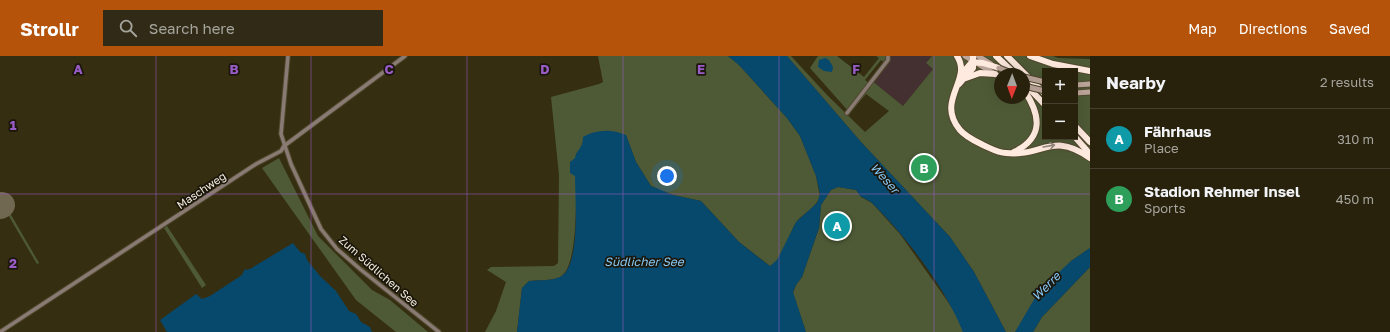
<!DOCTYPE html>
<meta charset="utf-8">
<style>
:root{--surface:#28220d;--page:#302a16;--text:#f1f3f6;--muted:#a5a49d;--line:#443f2e;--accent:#b45309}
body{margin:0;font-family:"Golos Text",sans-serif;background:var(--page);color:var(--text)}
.controls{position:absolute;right:12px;top:12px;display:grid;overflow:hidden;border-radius:0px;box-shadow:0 4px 16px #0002}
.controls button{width:36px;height:36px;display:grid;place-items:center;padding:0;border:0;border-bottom:1px solid var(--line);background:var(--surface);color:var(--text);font:20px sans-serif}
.compass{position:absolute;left:994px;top:12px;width:36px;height:36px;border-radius:50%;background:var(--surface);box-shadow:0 4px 16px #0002;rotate:181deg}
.you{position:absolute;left:667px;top:120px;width:14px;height:14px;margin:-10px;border:3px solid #fff;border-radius:50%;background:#1a73e8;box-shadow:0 0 0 6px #1a73e833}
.badge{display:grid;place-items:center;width:26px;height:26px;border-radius:50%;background:var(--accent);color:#fff;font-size:13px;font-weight:700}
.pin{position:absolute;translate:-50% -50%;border:2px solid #fff;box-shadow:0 1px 4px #0006}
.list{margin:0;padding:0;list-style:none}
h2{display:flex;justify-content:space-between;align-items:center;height:52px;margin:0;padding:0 16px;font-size:17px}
h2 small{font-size:13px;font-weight:400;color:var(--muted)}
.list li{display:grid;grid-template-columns:26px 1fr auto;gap:12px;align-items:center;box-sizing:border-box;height:60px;padding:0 16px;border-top:1px solid var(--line)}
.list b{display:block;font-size:15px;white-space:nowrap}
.list p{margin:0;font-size:13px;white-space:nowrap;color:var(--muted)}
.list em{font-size:13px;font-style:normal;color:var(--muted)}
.icon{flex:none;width:22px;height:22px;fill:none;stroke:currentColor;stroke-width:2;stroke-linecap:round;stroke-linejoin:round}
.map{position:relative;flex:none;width:1090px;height:276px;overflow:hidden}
header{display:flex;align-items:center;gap:24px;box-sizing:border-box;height:56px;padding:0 20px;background:var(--accent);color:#fff}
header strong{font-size:19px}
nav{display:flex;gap:22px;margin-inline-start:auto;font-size:14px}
.search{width:280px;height:36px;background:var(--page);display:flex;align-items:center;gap:10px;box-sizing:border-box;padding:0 14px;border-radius:0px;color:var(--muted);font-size:15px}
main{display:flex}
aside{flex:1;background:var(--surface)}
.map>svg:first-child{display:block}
</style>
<header>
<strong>Strollr</strong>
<div class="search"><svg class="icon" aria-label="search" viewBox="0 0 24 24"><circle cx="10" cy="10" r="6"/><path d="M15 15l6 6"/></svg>Search here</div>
<nav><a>Map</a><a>Directions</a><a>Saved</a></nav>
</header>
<main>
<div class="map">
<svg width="1090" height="276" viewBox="0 0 1090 276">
<rect width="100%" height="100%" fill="#362e11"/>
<path fill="#443030" d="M886,0H932L927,7L933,13L903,50L871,24L885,5Z"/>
<g fill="#4e5a36" fill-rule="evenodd">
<path d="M598,0H728L739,9L787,62L800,80L816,120L820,141C813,155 801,158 795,168C788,181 783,203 770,210L739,186L701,145L673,139L651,130L636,106L626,79L583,90L576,98C575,122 581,210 560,221C552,225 537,224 529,225L522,232L517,276H485L496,255L506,226L487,214L491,211L554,210L558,207L559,119L551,41L599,28L603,26Z"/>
<path d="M787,0H791L827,39L865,76L889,55L866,38L850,57L810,12L818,0H837L864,21L879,2L876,0H886L884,6L881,4L865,24L869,27L871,24L903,50L933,13L926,7L932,0H1053L1058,2L1090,3V192L1071,205L1015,276H1006L974,216L950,181L861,86ZM1045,15H1075V81H1045ZM1000,18H1024V42H1000Z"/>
<path d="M279,102L318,180L372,234L390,244L428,276H396L356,244L262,112Z"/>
<path d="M838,131L856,134L861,141L872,147L900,178L946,243L957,260L963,276H806L793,237L796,229L802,221L819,172L821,149L831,134Z"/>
<path d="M0,140L39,207L37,208L0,145Z"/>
<path d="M167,170L206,229L202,232L164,172Z"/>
<path d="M1090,211V276H1033L1042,261Z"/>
</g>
<g fill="#07496c">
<path d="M728,0H787L861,86L950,181L974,216L1006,276H963C946,233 906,180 872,147C869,144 866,144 862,141C859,140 858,136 856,134L838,131L831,134L821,149L819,172L802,221L796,229L793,236L806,276H517L522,232L529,225C537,224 552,225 560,221C581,211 575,142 575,120L570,117V106L575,102C576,94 583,93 583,81C596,73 612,73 626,79L636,106L651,130L673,139L701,145L739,186L767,208L770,210L777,204L796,166L817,147L820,138L816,120L800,80L787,62L739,9Z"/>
<path d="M825,2L829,4L833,11L832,16L824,15L818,11L819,4Z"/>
<path d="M293,187L300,196L305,198L307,204L320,220L336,235L349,255L356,258L361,266L370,271L372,276H167L160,264L196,238L202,243L210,240L242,219L244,214L250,213Z"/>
<path d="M1090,192V211L1042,261L1033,276H1015L1039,235L1071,205Z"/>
</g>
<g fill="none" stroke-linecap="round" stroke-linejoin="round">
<path stroke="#706850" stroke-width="26" d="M0,150L2,149"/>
<g stroke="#51492e" stroke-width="5.5">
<g id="street">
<path d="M288,0L281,78L291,108L321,173L337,193L360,213L439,276"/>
<path d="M847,57L888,4V0"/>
<path d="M0,276L256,108L281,95L284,90L405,0"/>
</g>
</g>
<g stroke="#51492e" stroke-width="7">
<g id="secondary">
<path d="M965,0L1000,21"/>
<path d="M978,0L991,8"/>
<path d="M1075,29L1090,28"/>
<path d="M1075,37L1090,36"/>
</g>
</g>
<g stroke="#51492e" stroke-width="8">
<g id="highway">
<path d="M957,0C973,24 935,44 960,74C966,81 975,85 983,89C990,92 998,97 1006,97C1043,101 1052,75 1090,102"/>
<path d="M996,0L1015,18"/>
<path d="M1007,0L1045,38"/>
<path d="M1030,0L1053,8L1090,15"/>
<path d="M961,19L972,6L983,7L999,12"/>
<path d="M966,22L980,17L995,18"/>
<path d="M1024,27L1045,49"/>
<path d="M959,28L973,12V0"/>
<path d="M1075,70L1090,86"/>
<path d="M1075,81L1090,98"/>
<path d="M1014,96C1045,81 1040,58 1024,34"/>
</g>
</g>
<use href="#street" stroke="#897b74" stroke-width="3.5"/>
<use href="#secondary" stroke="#bda69b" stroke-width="5"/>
<use href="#highway" stroke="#ffeadf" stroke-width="6"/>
<g stroke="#51492e" stroke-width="7" stroke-linecap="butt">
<g id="secondary-bridge">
<path d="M999,12L1014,18"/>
<path d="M1024,21L1045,26"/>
<path d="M1024,30L1045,35"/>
</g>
</g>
<use href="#secondary-bridge" stroke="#bda69b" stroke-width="5"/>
</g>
<defs><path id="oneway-shaft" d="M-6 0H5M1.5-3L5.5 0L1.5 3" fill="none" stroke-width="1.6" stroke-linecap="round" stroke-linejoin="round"/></defs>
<use stroke="#988b7f" href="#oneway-shaft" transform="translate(1049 90) rotate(-10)"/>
<path fill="none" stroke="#995cc7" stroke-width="1" stroke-opacity="0.55" d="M156,0V276M311,0V276M467,0V276M623,0V276M779,0V276M934,0V276M0,138H1090"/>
<g text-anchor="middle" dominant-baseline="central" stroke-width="3.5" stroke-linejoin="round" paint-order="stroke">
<g font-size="11" fill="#f4eede" stroke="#1a160a">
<text transform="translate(201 134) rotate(-34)">Maschweg</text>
<text transform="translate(379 215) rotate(41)">Zum Südlichen See</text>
</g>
<g font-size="12" font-style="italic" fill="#86c7f3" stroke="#1a160a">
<text transform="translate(885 122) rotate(48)">Weser</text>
<text x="644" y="205">Südlicher See</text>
<text transform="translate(1046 230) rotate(-45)">Werre</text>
</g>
</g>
<g font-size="13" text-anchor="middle" font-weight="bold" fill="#995cc7" stroke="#1a160a" stroke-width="3.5" stroke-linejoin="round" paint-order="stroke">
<text x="78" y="18">A</text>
<text x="234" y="18">B</text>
<text x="389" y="18">C</text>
<text x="545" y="18">D</text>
<text x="701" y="18">E</text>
<text x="856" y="18">F</text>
<text x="13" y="74">1</text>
<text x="13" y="212">2</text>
</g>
</svg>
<div class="controls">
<button>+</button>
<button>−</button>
</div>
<svg class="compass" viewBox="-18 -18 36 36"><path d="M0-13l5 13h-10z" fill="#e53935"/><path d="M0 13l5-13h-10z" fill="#a5a49d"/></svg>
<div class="you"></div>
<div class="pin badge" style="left:837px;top:170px;background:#0f9aa8">A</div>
<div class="pin badge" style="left:924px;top:112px;background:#2e9e5b">B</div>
</div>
<aside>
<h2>Nearby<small>2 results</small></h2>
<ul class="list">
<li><span class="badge" style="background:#0f9aa8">A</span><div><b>Fährhaus</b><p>Place</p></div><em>310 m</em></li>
<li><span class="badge" style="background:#2e9e5b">B</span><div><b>Stadion Rehmer Insel</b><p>Sports</p></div><em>450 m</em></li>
</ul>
</aside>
</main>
